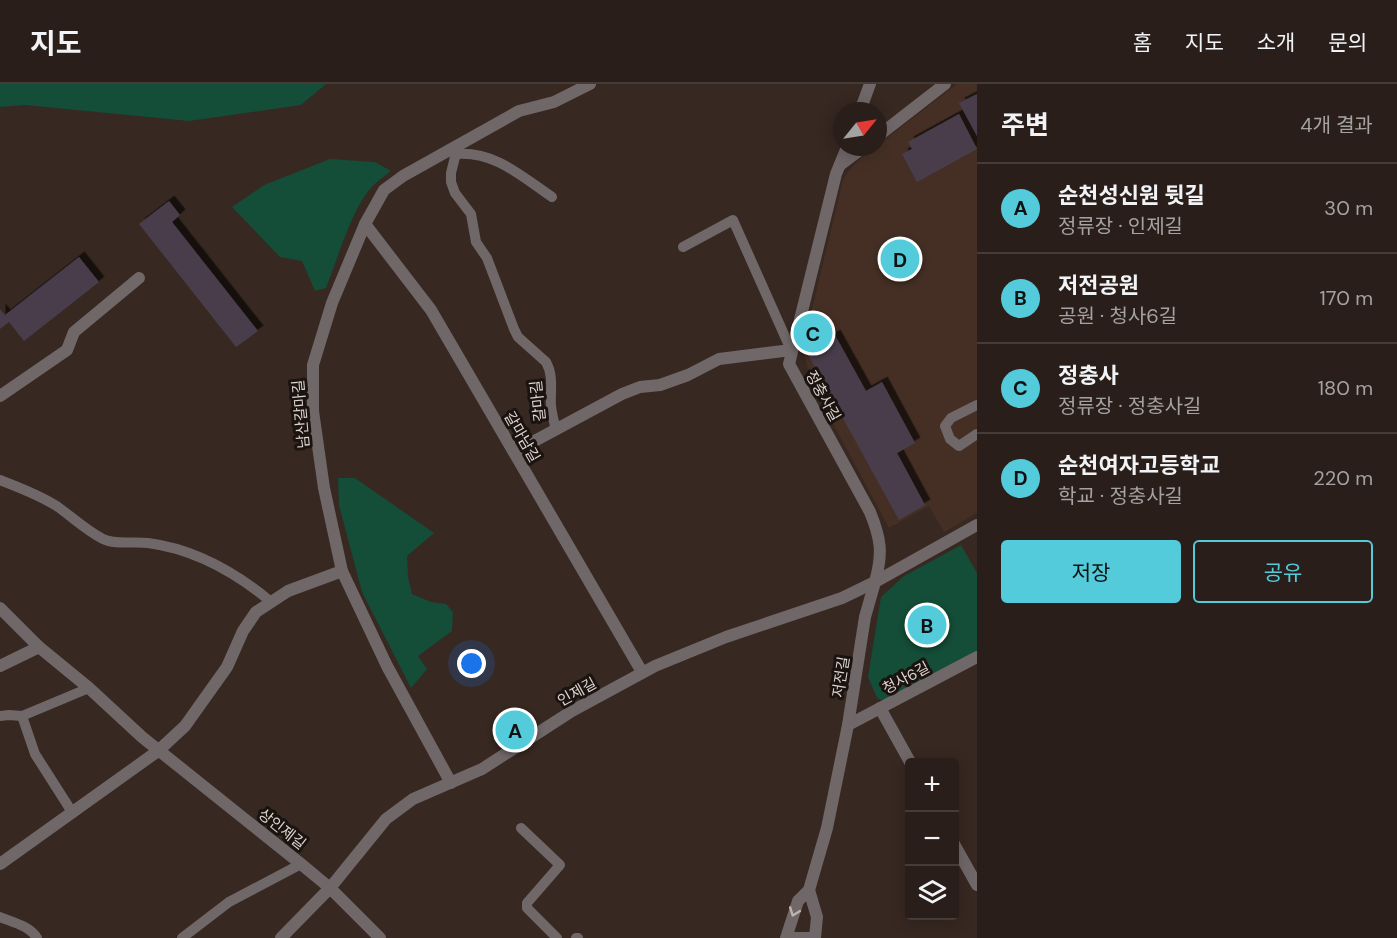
<!DOCTYPE html>
<html lang="ko">
<meta charset="utf-8">
<style>
:root{--surface:#291e19;--page:#352b26;--text:#f1f3f6;--muted:#a5a2a2;--line:#453c38;--accent:#53cbda}
body{margin:0;font-family:"DM Sans","Noto Sans KR",sans-serif;background:var(--page);color:var(--text)}
.controls{position:absolute;right:18px;bottom:18px;display:grid;overflow:hidden;border-radius:6px;box-shadow:0 3px 15px #0003}
.controls button{width:54px;height:54px;display:grid;place-items:center;padding:0;border:0;border-bottom:2px solid var(--line);background:var(--surface);color:var(--text);font:30px sans-serif}
.compass{position:absolute;left:833px;top:18px;width:54px;height:54px;border-radius:50%;background:var(--surface);box-shadow:0 3px 15px #0003;rotate:60deg}
.you{position:absolute;left:472px;top:580px;width:21px;height:21px;margin:-15px;border:4px solid #fff;border-radius:50%;background:#1a73e8;box-shadow:0 0 0 9px #1a73e833}
.badge{display:grid;place-items:center;width:39px;height:39px;border-radius:50%;background:var(--accent);color:#111;font-size:20px;font-weight:700}
.pin{position:absolute;translate:-50% -50%;border:3px solid #fff;box-shadow:0 2px 6px #0006}
.list{margin:0;padding:0;list-style:none}
h2{display:flex;justify-content:space-between;align-items:center;height:78px;margin:0;padding:0 24px;font-size:26px}
h2 small{font-size:20px;font-weight:400;color:var(--muted)}
.list li{display:grid;grid-template-columns:39px 1fr auto;gap:18px;align-items:center;box-sizing:border-box;height:90px;padding:0 24px;border-top:2px solid var(--line)}
.list b{display:block;font-size:22px;white-space:nowrap}
.list p{margin:0;font-size:20px;white-space:nowrap;color:var(--muted)}
.list em{font-size:20px;font-style:normal;color:var(--muted)}
.actions{display:flex;gap:12px;padding:18px 24px}
.actions a{flex:1;padding:14px 0;border:2px solid var(--accent);border-radius:6px;text-align:center;font-size:21px;color:var(--accent)}
.actions .main{background:var(--accent);color:#111}
.icon{flex:none;width:33px;height:33px;fill:none;stroke:currentColor;stroke-width:2;stroke-linecap:round;stroke-linejoin:round}
.map{position:relative;flex:none;width:977px;height:854px;overflow:hidden}
header{display:flex;align-items:center;gap:36px;box-sizing:border-box;height:84px;padding:0 30px;background:var(--surface);border-bottom:2px solid var(--line)}
header strong{font-size:28px}
nav{display:flex;gap:33px;margin-inline-start:auto;font-size:21px}
main{display:flex}
aside{flex:1;background:var(--surface)}
.map>svg:first-child{display:block}
</style>
<header>
<strong>지도</strong>
<nav><a>홈</a><a>지도</a><a>소개</a><a>문의</a></nav>
</header>
<main>
<div class="map">
<svg width="977" height="854" viewBox="0 0 977 854">
<defs>
<filter id="shadow"><feDropShadow dx="5.5" dy="-5.5" stdDeviation="0" flood-color="#0009"/></filter>
</defs>
<rect width="100%" height="100%" fill="#372821"/>
<path fill="#452f25" d="M957,0H977V429L944,448L929,422L889,444L812,300L804,270L805,254L843,96L849,86L860,75Z"/>
<g fill="#144d38">
<path d="M0,0H326L301,21L189,37L25,21L0,23Z"/>
<path d="M330,75L375,78L391,87C382,94 373,100 367,109C351,129 336,179 326,204L315,207L302,177L280,173L232,123L264,101Z"/>
<path d="M338,394H355L434,449L407,472L408,493L412,510L431,518L446,520L453,528L452,547L418,572L427,585L411,604L362,508L339,421Z"/>
<path d="M961,461L977,489V569L883,617L877,614L868,593L881,513L904,492Z"/>
</g>
<g fill="#483e4c" filter="url(#shadow)">
<path d="M977,10V52L959,19Z"/>
<path d="M959,30L977,65L917,98L902,70L912,65L908,58Z"/>
<path d="M169,117L180,131L172,138L258,247L236,263L139,140Z"/>
<path d="M79,173L99,198L24,257L9,238L0,245V225L5,231Z"/>
<path d="M835,251L866,307L882,298L915,359L897,369L925,421L899,436L806,267Z"/>
</g>
<g fill="none" stroke-linecap="round" stroke-linejoin="round">
<g stroke="#706768" stroke-width="10">
<path d="M458,61L451,89V98L455,109L471,130L476,158L487,174L514,245L518,253L546,278C554,292 550,307 551,322C552,330 554,338 556,346"/>
<path d="M456,70C495,67 521,92 552,113"/>
<path d="M683,163L733,136L791,266"/>
<path d="M977,321L951,334L945,342L950,355L959,362L977,350"/>
<path d="M0,396C20,404 40,411 58,423C72,433 87,447 103,455C115,461 134,457 148,459C194,465 235,488 270,517"/>
<path d="M0,632L9,631L22,632L89,604"/>
<path d="M22,632L35,670L72,728"/>
<path d="M521,744L560,781L527,819V824L557,854"/>
<path d="M0,833C12,838 30,842 37,854"/>
<path d="M182,854L229,818L301,780"/>
<path d="M576,854H578"/>
</g>
<g stroke="#706768" stroke-width="12">
<path d="M860,27L870,0"/>
<path d="M878,52L945,0"/>
<path d="M840,81L864,63"/>
<path d="M365,140L431,226L642,588"/>
<path d="M0,312L67,266L74,248L139,194"/>
<path d="M514,368L622,310L640,303L660,301L688,291L719,275L791,266"/>
<path d="M0,524L39,563L89,604L142,653L301,780L330,804L380,854"/>
<path d="M0,582L39,563"/>
<path d="M880,624L910,678"/>
<path d="M848,641L977,573"/>
<path d="M451,699L387,582L342,487L324,404L313,327V281L332,219L365,140L384,106L403,92L519,27L554,18L590,0"/>
<path d="M954,760L977,801"/>
<path d="M0,780L158,667L185,642L227,583L243,547L256,528L288,507L342,487"/>
<path d="M809,806L817,833L815,854"/>
<path d="M281,854L330,804L386,735L413,715L482,685L572,627L655,582L726,553L842,514L875,498C883,469 881,455 870,428L789,280L836,90L847,63"/>
<path d="M786,854L798,817L809,806L827,744L848,641L865,533L875,498L977,441"/>
<path d="M792,854H810"/>
</g>
</g>
<defs><path id="oneway-chevron" d="M-2-3.5L2.5 0L-2 3.5" fill="none" stroke-width="1.6" stroke-linecap="round" stroke-linejoin="round" transform="scale(1.5)"/></defs>
<use stroke="#bdb3af" href="#oneway-chevron" transform="translate(794 828) rotate(111)"/>
<g text-anchor="middle" dominant-baseline="central" stroke-width="6" stroke-linejoin="round" paint-order="stroke">
<g font-size="15" fill="#ded3ce" stroke="#1a130f">
<text transform="translate(823 312) rotate(61)">정충사길</text>
<text transform="translate(538 317) rotate(-96)">갈마길</text>
<text transform="translate(301 330) rotate(-95)">남산갈마길</text>
<text transform="translate(522 353) rotate(60)">갈마남길</text>
<text transform="translate(841 593) rotate(-81)">저전길</text>
<text transform="translate(906 594) rotate(-28)">청사6길</text>
<text transform="translate(577 608) rotate(-29)">인제길</text>
<text transform="translate(282 745) rotate(38)">상인제길</text>
</g>
</g>
</svg>
<div class="controls">
<button>+</button>
<button>−</button>
<button><svg class="icon" aria-label="layers" viewBox="0 0 24 24"><path d="M12 4l9 5-9 5-9-5zM3 14l9 5 9-5"/></svg></button>
</div>
<svg class="compass" viewBox="-18 -18 36 36"><path d="M0-13l5 13h-10z" fill="#e53935"/><path d="M0 13l5-13h-10z" fill="#a5a2a2"/></svg>
<div class="you"></div>
<div class="pin badge" style="left:515px;top:646px">A</div>
<div class="pin badge" style="left:927px;top:541px">B</div>
<div class="pin badge" style="left:813px;top:249px">C</div>
<div class="pin badge" style="left:900px;top:175px">D</div>
</div>
<aside>
<h2>주변<small>4개 결과</small></h2>
<ul class="list">
<li><span class="badge">A</span><div><b>순천성신원 뒷길</b><p>정류장 · 인제길</p></div><em>30 m</em></li>
<li><span class="badge">B</span><div><b>저전공원</b><p>공원 · 청사6길</p></div><em>170 m</em></li>
<li><span class="badge">C</span><div><b>정충사</b><p>정류장 · 정충사길</p></div><em>180 m</em></li>
<li><span class="badge">D</span><div><b>순천여자고등학교</b><p>학교 · 정충사길</p></div><em>220 m</em></li>
</ul>
<div class="actions"><a class="main">저장</a><a>공유</a></div>
</aside>
</main>
